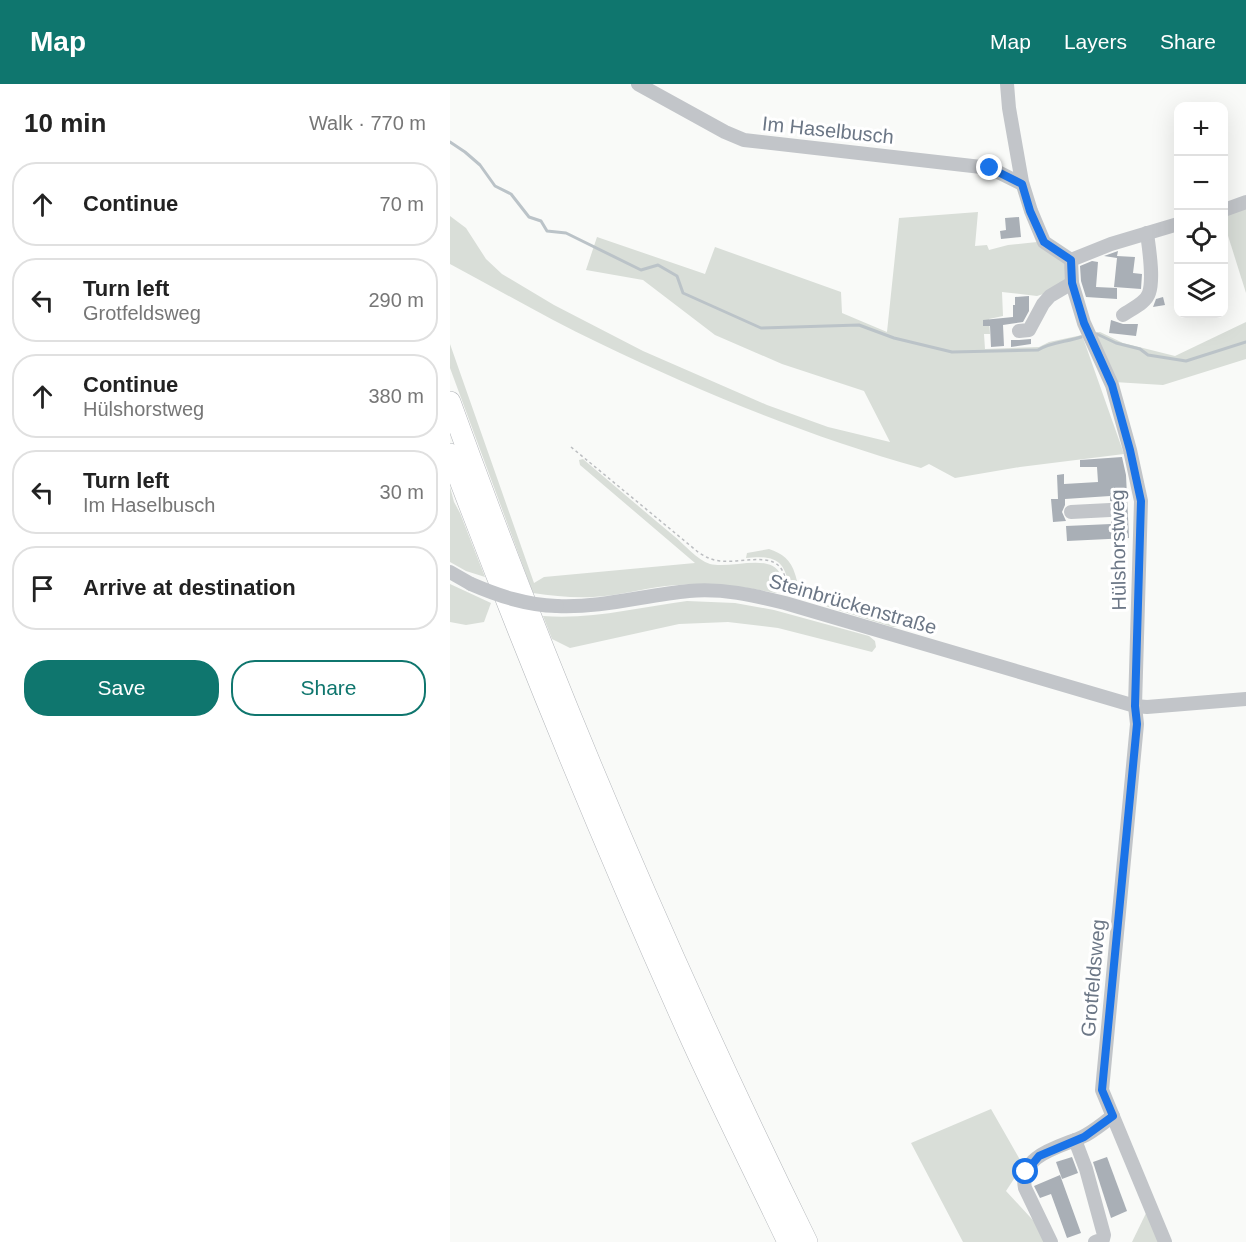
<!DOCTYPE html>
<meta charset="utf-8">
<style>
:root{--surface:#fff;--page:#f2f2f2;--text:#222;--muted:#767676;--line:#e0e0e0;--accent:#0f766e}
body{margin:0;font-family:Helvetica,sans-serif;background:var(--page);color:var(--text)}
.controls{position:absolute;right:18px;top:18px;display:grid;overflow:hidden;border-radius:12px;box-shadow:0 6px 24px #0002}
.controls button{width:54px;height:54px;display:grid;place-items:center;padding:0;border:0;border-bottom:2px solid var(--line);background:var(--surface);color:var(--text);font:30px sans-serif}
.stop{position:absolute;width:18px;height:18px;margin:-14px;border:4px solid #1a73e8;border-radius:50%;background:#fff}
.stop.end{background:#1a73e8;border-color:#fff;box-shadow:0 2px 6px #0008}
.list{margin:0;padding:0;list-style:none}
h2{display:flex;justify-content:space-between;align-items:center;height:78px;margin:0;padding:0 24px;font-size:26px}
h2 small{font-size:20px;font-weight:400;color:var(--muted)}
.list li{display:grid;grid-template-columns:39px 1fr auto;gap:18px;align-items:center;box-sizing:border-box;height:84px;margin:0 12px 12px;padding:0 12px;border:2px solid var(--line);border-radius:24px}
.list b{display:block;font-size:22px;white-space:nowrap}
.list p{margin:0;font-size:20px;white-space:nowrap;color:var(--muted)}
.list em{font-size:20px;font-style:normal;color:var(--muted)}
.actions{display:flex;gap:12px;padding:18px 24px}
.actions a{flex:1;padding:14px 0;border:2px solid var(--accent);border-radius:24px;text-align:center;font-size:21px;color:var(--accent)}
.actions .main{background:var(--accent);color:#fff}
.icon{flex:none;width:33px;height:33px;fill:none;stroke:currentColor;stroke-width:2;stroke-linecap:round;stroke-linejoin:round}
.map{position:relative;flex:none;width:796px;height:1158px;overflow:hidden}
header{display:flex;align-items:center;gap:36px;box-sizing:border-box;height:84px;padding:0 30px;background:var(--accent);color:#fff}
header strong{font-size:28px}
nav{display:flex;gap:33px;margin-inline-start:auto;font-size:21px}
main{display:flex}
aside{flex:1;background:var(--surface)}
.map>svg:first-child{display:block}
</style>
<header>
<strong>Map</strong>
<nav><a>Map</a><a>Layers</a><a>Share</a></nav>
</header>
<main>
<aside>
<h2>10 min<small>Walk · 770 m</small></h2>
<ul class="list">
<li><svg class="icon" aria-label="ahead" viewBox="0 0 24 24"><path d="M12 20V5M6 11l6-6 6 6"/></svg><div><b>Continue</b></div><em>70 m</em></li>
<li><svg class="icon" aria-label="left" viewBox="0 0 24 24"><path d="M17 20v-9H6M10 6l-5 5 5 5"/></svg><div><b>Turn left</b><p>Grotfeldsweg</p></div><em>290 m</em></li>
<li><svg class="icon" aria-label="ahead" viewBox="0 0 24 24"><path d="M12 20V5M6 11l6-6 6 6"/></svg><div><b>Continue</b><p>Hülshorstweg</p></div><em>380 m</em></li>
<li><svg class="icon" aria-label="left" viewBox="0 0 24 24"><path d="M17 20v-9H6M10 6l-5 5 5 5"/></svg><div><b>Turn left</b><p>Im Haselbusch</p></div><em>30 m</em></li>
<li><svg class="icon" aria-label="arrive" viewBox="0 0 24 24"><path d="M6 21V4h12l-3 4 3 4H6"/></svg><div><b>Arrive at destination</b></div></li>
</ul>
<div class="actions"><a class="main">Save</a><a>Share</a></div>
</aside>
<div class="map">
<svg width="796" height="1158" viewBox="0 0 796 1158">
<rect width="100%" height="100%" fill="#f9faf8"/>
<g fill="#d9ded8">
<path d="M796,118V209L774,139V124Z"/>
<path d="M528,128L525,162L537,161L539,166L558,161L587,158L613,174L619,202L587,212L552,208L553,232L539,235L540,250H534L535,265L589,263L599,258L632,251L674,370L570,383L505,394L479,380L471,384C360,353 253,309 149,259C98,235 49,206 0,180V132L16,144L36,175L52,190L104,221L193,267L317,321L378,343L440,358L414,307L332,280L265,251L193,196L136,186L147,153L255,190L265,163L391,208L392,229L437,248L449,134Z"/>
<path d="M796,238V275L713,301L664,298L641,249L650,248L673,259L725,272Z"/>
<path d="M0,260L84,499L94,493L245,479L130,381L129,376L133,375C163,401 193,426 224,452C234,460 247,476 260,480C285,486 336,462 332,506L325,509C288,501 253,498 216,502C191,505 168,512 143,513C123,514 103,512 83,509L0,284Z"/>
<path d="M0,403L4,418L10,429L35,493L16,487L0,478Z"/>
<path d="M319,465C332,469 341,476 345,490C347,496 347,499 351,504L447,535L450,543H442L347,513L339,506C336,476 325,471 296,474L297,469Z"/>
<path d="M0,500L41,519L34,538L16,541L0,538Z"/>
<path d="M237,517L285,519L324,526L419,552L425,557L426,563L422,568L328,544L278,538L229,540L120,564L102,555L93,532C141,536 190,523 237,517Z"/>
<path d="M541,1025L573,1081L556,1107L603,1158H513L461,1059Z"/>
<path d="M700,1121L715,1158H682Z"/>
</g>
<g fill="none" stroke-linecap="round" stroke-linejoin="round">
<g stroke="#bbc3c8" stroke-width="3">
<path d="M0,58L15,68L30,81L45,102L61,110L79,133L91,137L97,147L116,149L191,186L208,181L227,192L233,209L311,244L409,241L444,254L502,268L588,266C601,258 617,258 631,253"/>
<path d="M644,251L647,250L666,259L690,265L698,271L736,277L796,258"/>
</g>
</g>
<g fill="#a9afb6">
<path d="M569,133L571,153L551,155L550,147L556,146L555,134Z"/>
<path d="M668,167L667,172L685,173L683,189L692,190L691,205L664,203L667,174L654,172Z"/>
<path d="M642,177L648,178L646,203L667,204V215L636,213L631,197L630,182Z"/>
<path d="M579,212V227L573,238L553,241L554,262L541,263L540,242H533V236L563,233V221H565V213Z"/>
<path d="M713,213L715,221L703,223L706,215Z"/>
<path d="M661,236L673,240H688L686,252L659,249Z"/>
<path d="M581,255V260L561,263V256H569V259V256Z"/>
<path d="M672,373L676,391L679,454L617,457L616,442L661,440V435L668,431L669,425L665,418L660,417V412L615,415V421L612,428L616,437L603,438L601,415H608L607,391L614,390V400L648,398L647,383H630V376Z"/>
<path d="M622,1073L628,1089L612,1095L606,1078Z"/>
<path d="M657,1073L677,1127L661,1134L643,1078Z"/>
<path d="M610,1091L631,1149L617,1154L601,1110L590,1114L584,1102Z"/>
</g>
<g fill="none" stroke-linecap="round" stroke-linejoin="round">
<path stroke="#d6d9dc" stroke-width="14" stroke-dasharray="14 7" stroke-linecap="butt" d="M660,426H678"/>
<g stroke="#b5b8bc" stroke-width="22">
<g id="highway">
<path d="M0,318C103,604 223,885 357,1158"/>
<path d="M0,370C75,568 155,764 242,957C273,1025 306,1091 338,1158"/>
</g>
</g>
<path stroke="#bcbec1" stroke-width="1.5" stroke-dasharray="3 3" stroke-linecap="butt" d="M121,363L248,468C255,473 262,476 270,477C299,480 335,461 337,506"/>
<g stroke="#c2c5c9" stroke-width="14">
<path d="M188,0L275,48L294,56L540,84L572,100"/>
<path d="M557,0L559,24L572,98L581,127L594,158L621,176"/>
<path d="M774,126L796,118"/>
<path d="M673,231C681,225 696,219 699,209C704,194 699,165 697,149"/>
<path d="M569,247L579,246L593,220L600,212L622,199"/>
<path d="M621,428L660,426"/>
<path d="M0,488L21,500"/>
<path d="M107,522C152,524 195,511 239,507C272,504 303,511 335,519L685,622L697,623L796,615"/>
<path d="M625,1056L636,1085L654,1151L653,1155L645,1158"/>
<path d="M601,1158L575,1104C568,1071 610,1063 632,1053C643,1048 653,1039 663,1032"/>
<path d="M715,1158L652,1006L687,640L685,622L691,417L680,366L662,301L634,239L622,199L621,176L661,160L728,140"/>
</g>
<use href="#highway" stroke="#fff" stroke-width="21"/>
<path stroke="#c2c5c9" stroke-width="14" d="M21,500C49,512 76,521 107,522"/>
</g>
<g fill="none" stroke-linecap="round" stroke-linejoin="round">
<path stroke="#1a73e8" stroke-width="8" d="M540,84L572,100L580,127L594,158L621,176L622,199L634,239L662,301L680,366L691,417L685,622L687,640L652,1006L663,1032L634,1053L589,1072L576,1088"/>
</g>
<g text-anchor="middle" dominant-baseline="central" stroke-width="6" stroke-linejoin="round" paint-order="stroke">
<g font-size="20" fill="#6c7786" stroke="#fff">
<text transform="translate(378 46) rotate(6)">Im Haselbusch</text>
<text transform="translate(668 466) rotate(-91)">Hülshorstweg</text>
<text transform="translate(403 520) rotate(16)">Steinbrückenstraße</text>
<text transform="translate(643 894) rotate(-85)">Grotfeldsweg</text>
</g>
</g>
</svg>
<div class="controls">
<button>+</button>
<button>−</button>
<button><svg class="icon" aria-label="locate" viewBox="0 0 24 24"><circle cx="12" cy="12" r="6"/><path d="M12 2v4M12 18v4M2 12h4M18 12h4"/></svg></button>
<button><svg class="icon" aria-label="layers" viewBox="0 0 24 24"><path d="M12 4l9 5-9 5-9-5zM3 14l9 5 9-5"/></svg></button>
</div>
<div class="stop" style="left:576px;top:1088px"></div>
<div class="stop end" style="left:540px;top:84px"></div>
</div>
</main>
